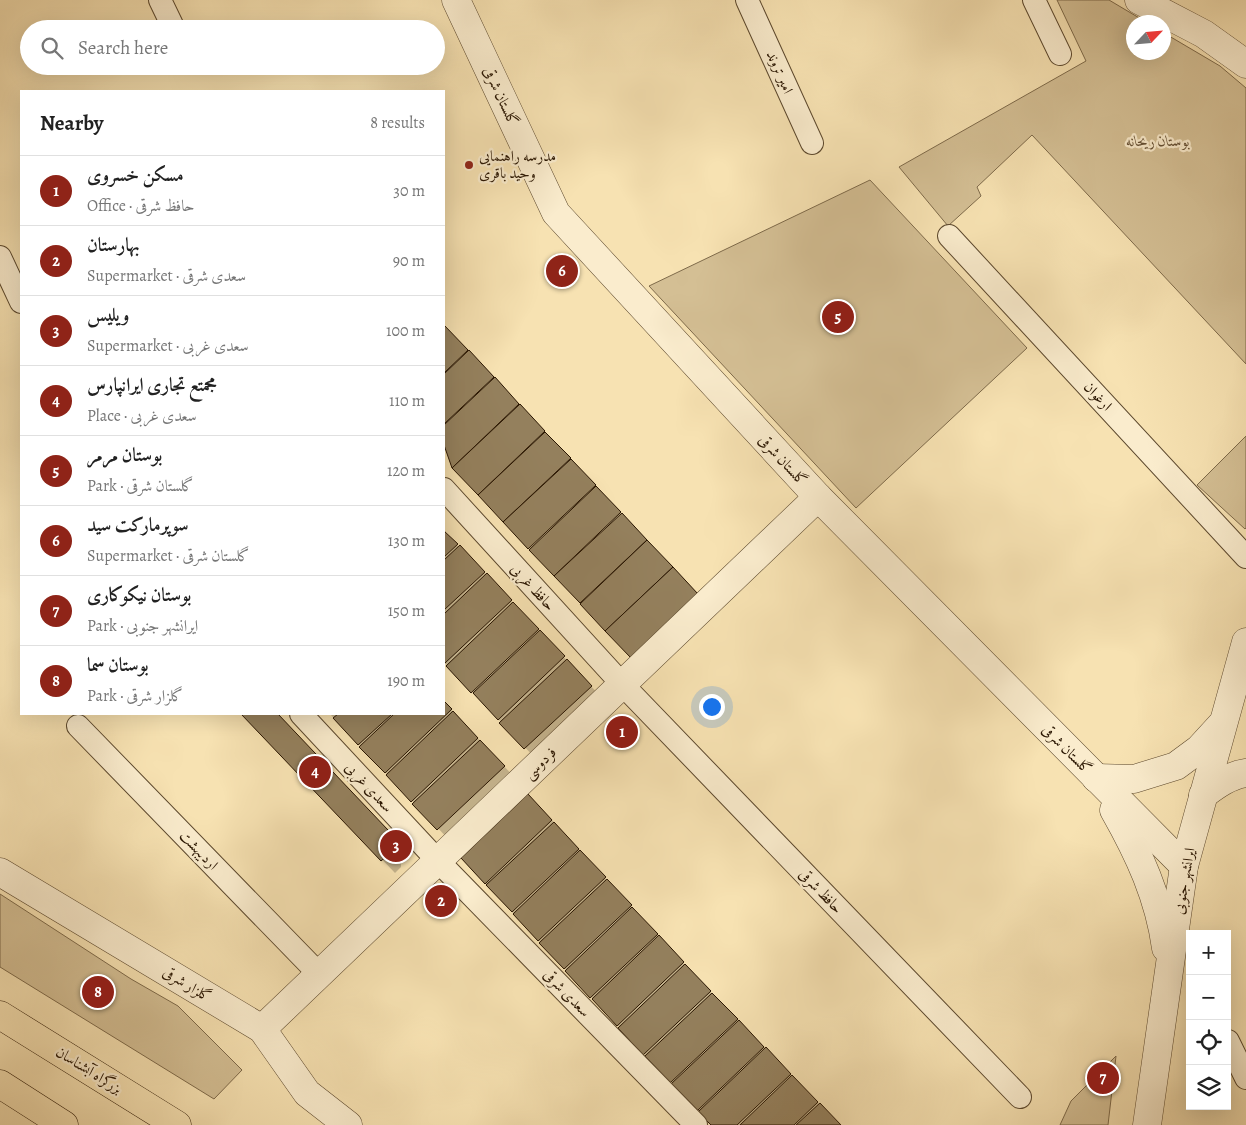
<!DOCTYPE html>
<meta charset="utf-8">
<style>
:root{--surface:#fff;--page:#f2f2f2;--text:#222;--muted:#767676;--line:#e0e0e0;--accent:#8f2418}
body{margin:0;font-family:Alegreya,Amiri,serif;background:var(--page);color:var(--text)}
.controls{position:absolute;right:15px;bottom:15px;display:grid;overflow:hidden;border-radius:0px;box-shadow:0 5px 20px #0002}
.controls button{width:45px;height:45px;display:grid;place-items:center;padding:0;border:0;border-bottom:1px solid var(--line);background:var(--surface);color:var(--text);font:25px sans-serif}
.compass{position:absolute;left:1126px;top:15px;width:45px;height:45px;border-radius:50%;background:var(--surface);box-shadow:0 5px 20px #0002;rotate:64deg}
.you{position:absolute;left:711px;top:706px;width:18px;height:18px;margin:-12px;border:4px solid #fff;border-radius:50%;background:#1a73e8;box-shadow:0 0 0 8px #1a73e833}
.badge{display:grid;place-items:center;width:32px;height:32px;border-radius:50%;background:var(--accent);color:#fff;font-size:16px;font-weight:700}
.pin{position:absolute;translate:-50% -50%;border:2px solid #fff;box-shadow:0 1px 5px #0006}
.list{margin:0;padding:0;list-style:none}
h2{display:flex;justify-content:space-between;align-items:center;height:65px;margin:0;padding:0 20px;font-size:21px}
h2 small{font-size:16px;font-weight:400;color:var(--muted)}
.list li{display:grid;grid-template-columns:32px 1fr auto;gap:15px;align-items:center;box-sizing:border-box;height:70px;padding:0 20px;border-top:1px solid var(--line)}
.list b{display:block;font-size:19px;white-space:nowrap}
.list p{margin:0;font-size:16px;white-space:nowrap;color:var(--muted)}
.list em{font-size:16px;font-style:normal;color:var(--muted)}
.icon{flex:none;width:28px;height:28px;fill:none;stroke:currentColor;stroke-width:2;stroke-linecap:round;stroke-linejoin:round}
.map{position:relative;flex:none;width:1246px;height:1125px;overflow:hidden}
.search{position:absolute;background:var(--surface);box-shadow:0 5px 20px #0002;left:20px;top:20px;width:425px;height:55px;display:flex;align-items:center;gap:12px;box-sizing:border-box;padding:0 18px;border-radius:28px;color:var(--muted);font-size:19px}
.panel{position:absolute;background:var(--surface);box-shadow:0 5px 20px #0002;left:20px;top:90px;width:425px;height:625px;border-radius:0px}
.map>svg:first-child{display:block}
</style>
<div class="map">
<svg width="1246" height="1125" viewBox="0 0 1246 1125">
<rect width="100%" height="100%" fill="#f7e2b2"/>
<filter id="stains"><feTurbulence type="fractalNoise" baseFrequency=".004" numOctaves="4"/><feColorMatrix values="0 0 0 0 .2 0 0 0 0 .09 0 0 0 0 .02 0 0 0 .5 -.17"/></filter>
<radialGradient id="worn" r=".72"><stop offset=".6" stop-color="#630" stop-opacity="0"/><stop offset="1" stop-color="#630" stop-opacity=".3"/></radialGradient>
<g fill="#d4bf94" stroke="#7e6a4a">
<path d="M1057,0H1109L1146,22H1134V52H1164V33L1220,66L1246,88V364L1032,135L977,187L981,196L948,226L899,167L1086,61Z"/>
<path d="M870,180L1027,348L856,508L649,286Z"/>
<path d="M1246,436V528L1245,529L1197,485Z"/>
<path d="M0,894L131,979L178,1006L242,1070L214,1099L0,967Z"/>
<path d="M1116,1056L1108,1125H1060L1071,1101Z"/>
</g>
<g fill="#0003">
<path d="M444,327L481,365L710,608L631,657L453,467L444,440Z"/>
<path d="M444,530L446,532L444,533L472,559L603,699L538,761L444,662Z"/>
<path d="M444,702L517,780L451,842L330,714H444Z"/>
<path d="M243,714H277L401,844V867L395,873Z"/>
<path d="M541,808L696,977L840,1125H713L644,1054L462,858Z"/>
</g>
<g fill="#94805d" stroke="#291501">
<path d="M444,325L468,350L444,373Z"/>
<path d="M469,350L494,377L444,424V374Z"/>
<path d="M495,377L519,404L452,468L444,445V425Z"/>
<path d="M520,404L545,431L478,495L452,468Z"/>
<path d="M545,432L571,458L503,522L478,495Z"/>
<path d="M571,459L596,485L528,549L503,522Z"/>
<path d="M596,486L621,512L554,576L529,550Z"/>
<path d="M622,513L647,540L580,603L554,576Z"/>
<path d="M444,531L458,544L444,557Z"/>
<path d="M647,540L673,567L605,631L580,604Z"/>
<path d="M460,545L485,572L444,610V560Z"/>
<path d="M673,567L698,594L631,658L605,631Z"/>
<path d="M487,573L512,600L444,664V614Z"/>
<path d="M513,602L539,629L471,693L446,666Z"/>
<path d="M540,630L565,656L498,720L473,693Z"/>
<path d="M567,659L592,686L524,749L499,723Z"/>
<path d="M444,701L452,709L385,773L359,747L394,714H444Z"/>
<path d="M453,711L478,738L411,802L386,775Z"/>
<path d="M241,714H278L388,830L389,854L381,861Z"/>
<path d="M338,714H392L358,745L333,718Z"/>
<path d="M480,740L505,766L437,830L412,804Z"/>
<path d="M528,794L552,820L485,884L461,858Z"/>
<path d="M554,822L579,849L512,912L486,885Z"/>
<path d="M580,850L606,877L538,941L513,914Z"/>
<path d="M607,879L632,905L564,969L539,943Z"/>
<path d="M632,907L658,934L590,998L565,971Z"/>
<path d="M659,935L684,962L617,1026L592,999Z"/>
<path d="M685,964L711,991L643,1055L618,1028Z"/>
<path d="M712,993L738,1019L670,1083L645,1056Z"/>
<path d="M739,1020L764,1047L697,1111L671,1084Z"/>
<path d="M766,1047L791,1074L737,1125H711L698,1112Z"/>
<path d="M792,1075L818,1102L794,1125H740Z"/>
<path d="M820,1103L841,1125H796Z"/>
</g>
<g fill="none" stroke-linecap="round" stroke-linejoin="round">
<g stroke="#5c482d" stroke-width="24">
<g id="minor">
<path d="M160,0L174,29"/>
<path d="M747,0L812,143"/>
<path d="M1034,0L1060,54"/>
<path d="M949,236L1246,557"/>
<path d="M0,257L21,302"/>
<path d="M444,489L622,684L1020,1097"/>
<path d="M301,714L438,861L696,1125"/>
<path d="M78,726L319,974"/>
<path d="M1228,1041L1246,1078"/>
</g>
</g>
<g stroke="#5c482d" stroke-width="29">
<g id="tertiary">
<path d="M456,0L556,213L818,497L1184,866"/>
<path d="M1139,0L1204,34L1246,64"/>
<path d="M1096,778L1134,779L1176,766L1199,749L1221,725"/>
<path d="M1203,795C1216,785 1230,775 1246,773"/>
<path d="M1114,810C1139,854 1159,897 1166,948"/>
<path d="M0,872L262,1029L307,1093L348,1125"/>
<path d="M262,1029L818,497"/>
<path d="M1147,1125L1184,866L1246,642"/>
</g>
</g>
<g stroke="#291501" stroke-width="29">
<g id="trunk">
<path d="M0,1015L177,1125"/>
<path d="M0,1084L64,1125"/>
</g>
</g>
<use href="#minor" stroke="#faeccd" stroke-width="22"/>
<use href="#tertiary" stroke="#faeccd" stroke-width="28"/>
<use href="#trunk" stroke="#f7e2b2" stroke-width="28"/>
</g>
<circle fill="#8f2418" stroke="#faeccd" stroke-width="2" cx="469" cy="165" r="5"/>
<g text-anchor="middle" dominant-baseline="central" stroke-width="4.5" stroke-linejoin="round" paint-order="stroke">
<g font-size="15" fill="#291501" stroke="#faeccd">
<text transform="translate(780 72) rotate(66)">امیر تروند</text>
<text transform="translate(501 96) rotate(65)">گلستان شرقی</text>
<text transform="translate(1098 396) rotate(47)">ارغوان</text>
<text transform="translate(783 460) rotate(47)">گلستان شرقی</text>
<text transform="translate(533 587) rotate(47)">حافظ غربی</text>
<text transform="translate(1067 749) rotate(45)">گلستان شرقی</text>
<text transform="translate(540 763) rotate(-44)">فردوسی</text>
<text transform="translate(369 787) rotate(47)">سعدی غربی</text>
<text transform="translate(199 850) rotate(46)">اردیبهشت</text>
<text transform="translate(1184 881) rotate(-80)">ایرانشهر جنوبی</text>
<text transform="translate(821 891) rotate(46)">حافظ شرقی</text>
<text transform="translate(187 984) rotate(31)">گلزار شرقی</text>
<text transform="translate(567 993) rotate(46)">سعدی شرقی</text>
<text transform="translate(89 1070) rotate(32)">بزرگراه آبشناسان</text>
</g>
<g font-size="15" font-style="italic" fill="#655034" stroke="#faeccd">
<text x="1158" y="141">بوستان ریحانه</text>
</g>
<g font-size="15" fill="#291501" stroke="#faeccd" text-anchor="start">
<text x="479" y="156">مدرسه راهنمایی<tspan x="479" dy="17">وحید باقری</tspan></text>
</g>
</g>
<rect width="100%" height="100%" filter="url(#stains)"/>
<rect width="100%" height="100%" fill="url(#worn)"/>
</svg>
<div class="controls">
<button>+</button>
<button>−</button>
<button><svg class="icon" aria-label="locate" viewBox="0 0 24 24"><circle cx="12" cy="12" r="6"/><path d="M12 2v4M12 18v4M2 12h4M18 12h4"/></svg></button>
<button><svg class="icon" aria-label="layers" viewBox="0 0 24 24"><path d="M12 4l9 5-9 5-9-5zM3 14l9 5 9-5"/></svg></button>
</div>
<svg class="compass" viewBox="-18 -18 36 36"><path d="M0-13l5 13h-10z" fill="#e53935"/><path d="M0 13l5-13h-10z" fill="#767676"/></svg>
<div class="you"></div>
<div class="pin badge" style="left:622px;top:732px">1</div>
<div class="pin badge" style="left:441px;top:901px">2</div>
<div class="pin badge" style="left:396px;top:846px">3</div>
<div class="pin badge" style="left:315px;top:772px">4</div>
<div class="pin badge" style="left:838px;top:317px">5</div>
<div class="pin badge" style="left:562px;top:271px">6</div>
<div class="pin badge" style="left:1103px;top:1078px">7</div>
<div class="pin badge" style="left:98px;top:992px">8</div>
<div class="search"><svg class="icon" aria-label="search" viewBox="0 0 24 24"><circle cx="10" cy="10" r="6"/><path d="M15 15l6 6"/></svg>Search here</div>
<section class="panel">
<h2>Nearby<small>8 results</small></h2>
<ul class="list">
<li><span class="badge">1</span><div><b>مسکن خسروی</b><p>Office · حافظ شرقی</p></div><em>30 m</em></li>
<li><span class="badge">2</span><div><b>بهارستان</b><p>Supermarket · سعدی شرقی</p></div><em>90 m</em></li>
<li><span class="badge">3</span><div><b>ویلیس</b><p>Supermarket · سعدی غربی</p></div><em>100 m</em></li>
<li><span class="badge">4</span><div><b>مجمتع تجاری ایرانپارس</b><p>Place · سعدی غربی</p></div><em>110 m</em></li>
<li><span class="badge">5</span><div><b>بوستان مرمر</b><p>Park · گلستان شرقی</p></div><em>120 m</em></li>
<li><span class="badge">6</span><div><b>سوپرمارکت سید</b><p>Supermarket · گلستان شرقی</p></div><em>130 m</em></li>
<li><span class="badge">7</span><div><b>بوستان نیکوکاری</b><p>Park · ایرانشهر جنوبی</p></div><em>150 m</em></li>
<li><span class="badge">8</span><div><b>بوستان سما</b><p>Park · گلزار شرقی</p></div><em>190 m</em></li>
</ul>
</section>
</div>
